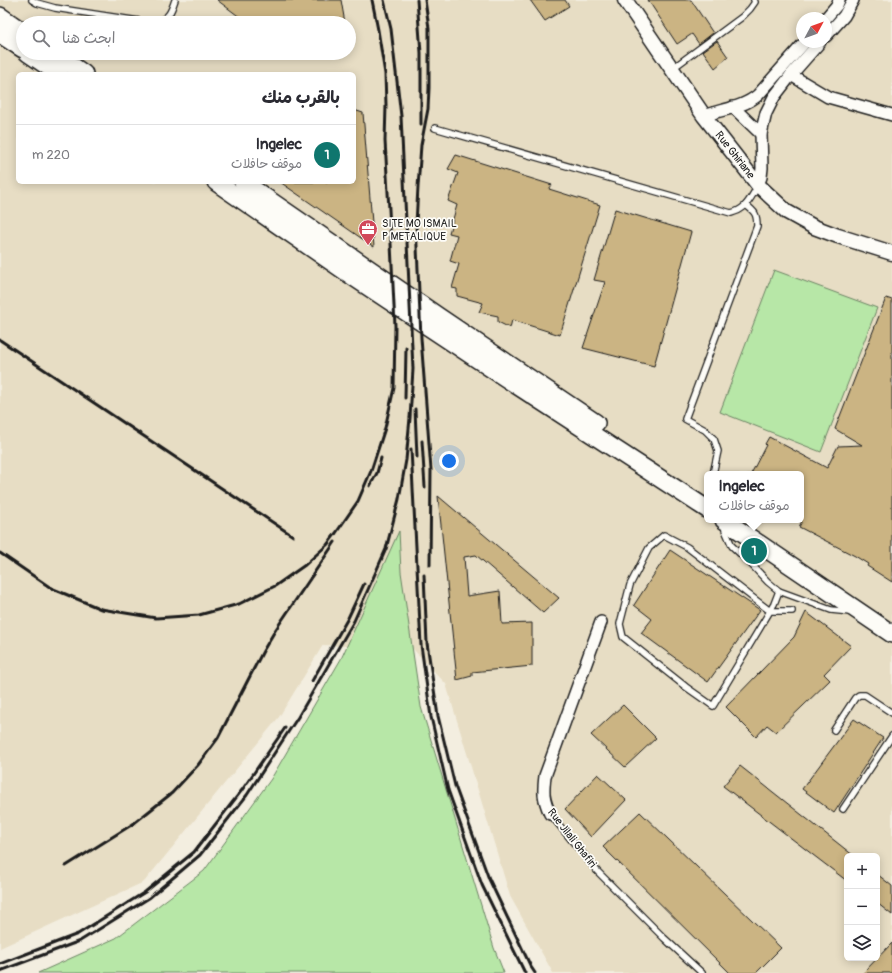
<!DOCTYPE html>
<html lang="ar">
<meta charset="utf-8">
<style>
:root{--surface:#fff;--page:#f2f2f3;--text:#2b2b33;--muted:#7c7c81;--line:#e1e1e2;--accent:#0f766e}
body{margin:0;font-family:Pangolin,"Playpen Sans Arabic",sans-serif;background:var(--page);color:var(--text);direction:rtl}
.controls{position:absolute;right:12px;bottom:12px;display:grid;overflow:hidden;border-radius:6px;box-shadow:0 2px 10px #0003}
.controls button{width:36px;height:36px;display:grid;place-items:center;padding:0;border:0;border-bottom:1px solid var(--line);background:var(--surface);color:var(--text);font:20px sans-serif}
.compass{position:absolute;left:796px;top:12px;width:36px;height:36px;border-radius:50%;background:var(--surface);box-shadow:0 2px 10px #0003;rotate:49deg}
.you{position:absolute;left:449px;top:461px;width:14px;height:14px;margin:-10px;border:3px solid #fff;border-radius:50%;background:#1a73e8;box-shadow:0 0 0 6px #1a73e833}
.badge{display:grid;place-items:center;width:26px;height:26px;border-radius:50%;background:var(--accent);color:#fff;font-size:13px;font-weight:700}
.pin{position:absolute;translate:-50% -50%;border:2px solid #fff;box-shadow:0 1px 4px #0006}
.popup{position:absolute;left:704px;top:471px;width:100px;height:52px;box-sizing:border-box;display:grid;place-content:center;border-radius:6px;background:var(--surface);filter:drop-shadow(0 1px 3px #0005);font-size:13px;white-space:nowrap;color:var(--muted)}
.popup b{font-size:15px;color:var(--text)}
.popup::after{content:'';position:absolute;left:50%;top:100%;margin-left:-8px;border:8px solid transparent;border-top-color:var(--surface)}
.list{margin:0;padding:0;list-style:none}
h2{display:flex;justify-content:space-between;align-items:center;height:52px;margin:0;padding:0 16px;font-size:17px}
h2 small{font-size:13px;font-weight:400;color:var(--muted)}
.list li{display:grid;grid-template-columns:26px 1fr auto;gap:12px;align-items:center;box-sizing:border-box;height:60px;padding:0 16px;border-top:1px solid var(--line)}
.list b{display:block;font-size:15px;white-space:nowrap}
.list p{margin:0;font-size:13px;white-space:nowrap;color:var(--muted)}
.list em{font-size:13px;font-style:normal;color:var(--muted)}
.icon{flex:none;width:22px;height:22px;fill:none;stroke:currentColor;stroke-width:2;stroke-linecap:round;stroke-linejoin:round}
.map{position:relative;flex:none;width:892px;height:973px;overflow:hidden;direction:ltr}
.search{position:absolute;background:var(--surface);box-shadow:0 2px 10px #0003;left:16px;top:16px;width:340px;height:44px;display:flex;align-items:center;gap:10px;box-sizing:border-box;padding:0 14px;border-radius:22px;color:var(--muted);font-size:15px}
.panel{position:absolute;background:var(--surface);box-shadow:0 2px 10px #0003;left:16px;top:72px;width:340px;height:112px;border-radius:6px;direction:rtl}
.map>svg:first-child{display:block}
</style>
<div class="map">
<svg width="892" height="973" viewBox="0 0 892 973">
<rect width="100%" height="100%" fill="#f3eee0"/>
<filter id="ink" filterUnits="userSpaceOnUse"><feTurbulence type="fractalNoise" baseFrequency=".025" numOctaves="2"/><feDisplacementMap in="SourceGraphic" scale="8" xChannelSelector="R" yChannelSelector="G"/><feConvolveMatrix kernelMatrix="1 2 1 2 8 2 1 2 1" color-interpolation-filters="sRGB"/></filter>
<g filter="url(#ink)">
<path fill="#e7ddc4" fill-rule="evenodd" d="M0,0H892V973H553L510,896L446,684L413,649L323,645L279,717L144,882L0,948ZM802,18H826V42H802ZM23,23H349V53H23ZM18,74H354V182H18ZM707,474H801V520H707ZM847,856H877V958H847Z"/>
<g fill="#b7e7a7" stroke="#6a8262">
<path d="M774,270L877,308L821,452L720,412Z"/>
<path d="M399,531L401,572L421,707L494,948L504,973H38L116,938L204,871L271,779L341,659Z"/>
</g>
<g fill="#cbb483" stroke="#1c1c1c">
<path d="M217,0H341L345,23H240L241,18Z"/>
<path d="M530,0H565L569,6L545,21Z"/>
<path d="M648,0H691L713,33L699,44L692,34L677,44Z"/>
<path d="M717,41L728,57L715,68L703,51Z"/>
<path d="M354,110L363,113L374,247L280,182H354Z"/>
<path d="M456,155L552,185L549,189L600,205L560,335L512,320L510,328L498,322V316L479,312L483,303L457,296V289L452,288L459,264L450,261L457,235L449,233L457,205L448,201L458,173L448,169Z"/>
<path d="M615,209L691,232L654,366L583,348L605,282L594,280Z"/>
<path d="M886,298L892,300V582L867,566L868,564L855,556L799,527L801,523V474H751L766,445L765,444L769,437L827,468L838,446L862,445L835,429Z"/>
<path d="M438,496L559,598L543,613L476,555L464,557L467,596L500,591L502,624L532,623V666L472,672V676L457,680Z"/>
<path d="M670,550L760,610L708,682L641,633L652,619L634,605Z"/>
<path d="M806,612L851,646L824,674L830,680L776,732L767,725L756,737L726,707L794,637Z"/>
<path d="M623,705L656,738L625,767L591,735Z"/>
<path d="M854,719L883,738L834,813L802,789Z"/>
<path d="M740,766L854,856H847V881L723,786Z"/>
<path d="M598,774L626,800L591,837L565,809Z"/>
<path d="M640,812L781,948L756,973H730L603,847Z"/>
<path d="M877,874L892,886V915L877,903Z"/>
<path d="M892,943V973H863Z"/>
</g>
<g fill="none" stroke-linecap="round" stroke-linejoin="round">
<g stroke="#1c1c1c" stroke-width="8">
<g id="service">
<path d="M32,0L37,3L55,8L152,23"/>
<path d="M156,23C169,18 171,12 175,0"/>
<path d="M673,68L742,17L750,9L755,2L754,0"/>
<path d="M435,128L731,213C747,209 749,200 758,186"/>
<path d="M713,474L718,451L714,439L705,430L685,419L757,226C757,214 755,212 746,205"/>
<path d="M724,524L725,530L732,546L750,563L768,582L779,591L831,610L850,612"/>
<path d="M779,591L774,604L770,611L713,706L686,687L623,637L620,624L630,585L649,548L664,535L687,547L770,611H792"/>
<path d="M834,730L855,698L859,695H865L892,713"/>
<path d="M843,809L892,736"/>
<path d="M550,814L597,871L664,938L702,973"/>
</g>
</g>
<g stroke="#1c1c1c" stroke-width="14">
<g id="minor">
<path d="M826,18L837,5L839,0"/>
<path d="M826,36L844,16L853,0"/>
<path d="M791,75L828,97L892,115"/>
<path d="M733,107L761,134"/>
<path d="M704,116C722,109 743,108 758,95L805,42"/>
<path d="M758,185L761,177L762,168L761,134L766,113L774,97L791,75L820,42"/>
<path d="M550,814C543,798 543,793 545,776L601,622"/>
</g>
</g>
<g stroke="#1c1c1c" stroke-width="17">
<path id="tertiary" d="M625,0L704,116L758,185L787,212L814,227L838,236L892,253"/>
</g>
<g stroke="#1c1c1c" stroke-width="20">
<g id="primary">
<path d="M0,16L23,32"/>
<path d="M0,34L23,49"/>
<path d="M28,53L59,74"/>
<path d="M54,53L84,74"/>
<path d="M216,182L355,278L495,371L707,509"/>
<path d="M243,182L439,317L596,423"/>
<path d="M724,520L892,634"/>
</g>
</g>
<use href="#service" stroke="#fdfcf7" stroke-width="5.5"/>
<use href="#minor" stroke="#fdfcf7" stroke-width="11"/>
<use href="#tertiary" stroke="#fdfcf7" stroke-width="14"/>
<use href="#primary" stroke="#fdfcf7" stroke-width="17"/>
<g stroke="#1c1c1c" stroke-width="3">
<path d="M417,0L421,53V124"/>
<path d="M425,0L429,28V88L428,109L421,145L418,187L416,224L421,338L431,470L430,565"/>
<path d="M0,340L293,536"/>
<path d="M405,398L406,348"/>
<path d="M415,409L417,457"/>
<path d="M422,441L425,487"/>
<path d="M411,449L421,645L431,717L448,790L482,885L525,973"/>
<path d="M370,486L377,473L381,458"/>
<path d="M0,553L51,588L101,609L156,618L199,615L239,604L275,586L305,565L327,545L336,533L358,501L371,471L385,428L394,388L395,326L391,244L385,141L386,105L385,74L378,30L372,0"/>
<path d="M424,575L427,643L438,716L455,786L489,879L531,967L535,973"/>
<path d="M312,681L348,618L364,584"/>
<path d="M66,866L133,824L172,793L198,765L218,738L263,651L276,629L335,542"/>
<path d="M0,964L78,934L145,892L194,852L242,790L285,728"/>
<path d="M0,971L80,941L149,898L200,855L247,795L298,717L354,621L386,549L399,499L406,460L410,418L413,369L401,116L391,29L384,0"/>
</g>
</g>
</g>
<defs>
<g id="office-pin" transform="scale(1)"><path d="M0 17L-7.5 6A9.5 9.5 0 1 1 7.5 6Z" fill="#d1495b" stroke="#fdfcf7"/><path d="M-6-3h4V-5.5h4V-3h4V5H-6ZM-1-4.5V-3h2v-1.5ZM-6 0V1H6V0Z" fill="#fff"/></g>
</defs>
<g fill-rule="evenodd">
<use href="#office-pin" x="368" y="229"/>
</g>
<g text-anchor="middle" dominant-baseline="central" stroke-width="3.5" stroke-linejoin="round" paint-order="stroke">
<g font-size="11" fill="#1c1c1c" stroke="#fdfcf7">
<text transform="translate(735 155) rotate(52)">Rue Ghiriane</text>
<text transform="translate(572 838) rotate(52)">Rue Jilali Ghafiri</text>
</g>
<g font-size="11" fill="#1c1c1c" stroke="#fdfcf7" text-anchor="start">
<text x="382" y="223">SITE MO ISMAIL<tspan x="382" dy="13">P METALIQUE</tspan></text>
</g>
</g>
</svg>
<div class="controls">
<button>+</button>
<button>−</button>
<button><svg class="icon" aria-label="layers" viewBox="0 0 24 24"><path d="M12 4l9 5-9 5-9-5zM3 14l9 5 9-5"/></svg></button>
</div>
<svg class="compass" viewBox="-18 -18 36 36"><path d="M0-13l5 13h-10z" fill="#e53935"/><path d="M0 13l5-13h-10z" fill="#7c7c81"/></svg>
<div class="you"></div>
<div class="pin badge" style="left:754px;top:551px">1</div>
<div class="popup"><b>Ingelec</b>موقف حافلات</div>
<div class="search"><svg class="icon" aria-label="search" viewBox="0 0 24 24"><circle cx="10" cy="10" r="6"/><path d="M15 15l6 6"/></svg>ابحث هنا</div>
<section class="panel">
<h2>بالقرب منك<small></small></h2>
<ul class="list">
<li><span class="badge">1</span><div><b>Ingelec</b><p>موقف حافلات</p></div><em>220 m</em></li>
</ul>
</section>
</div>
